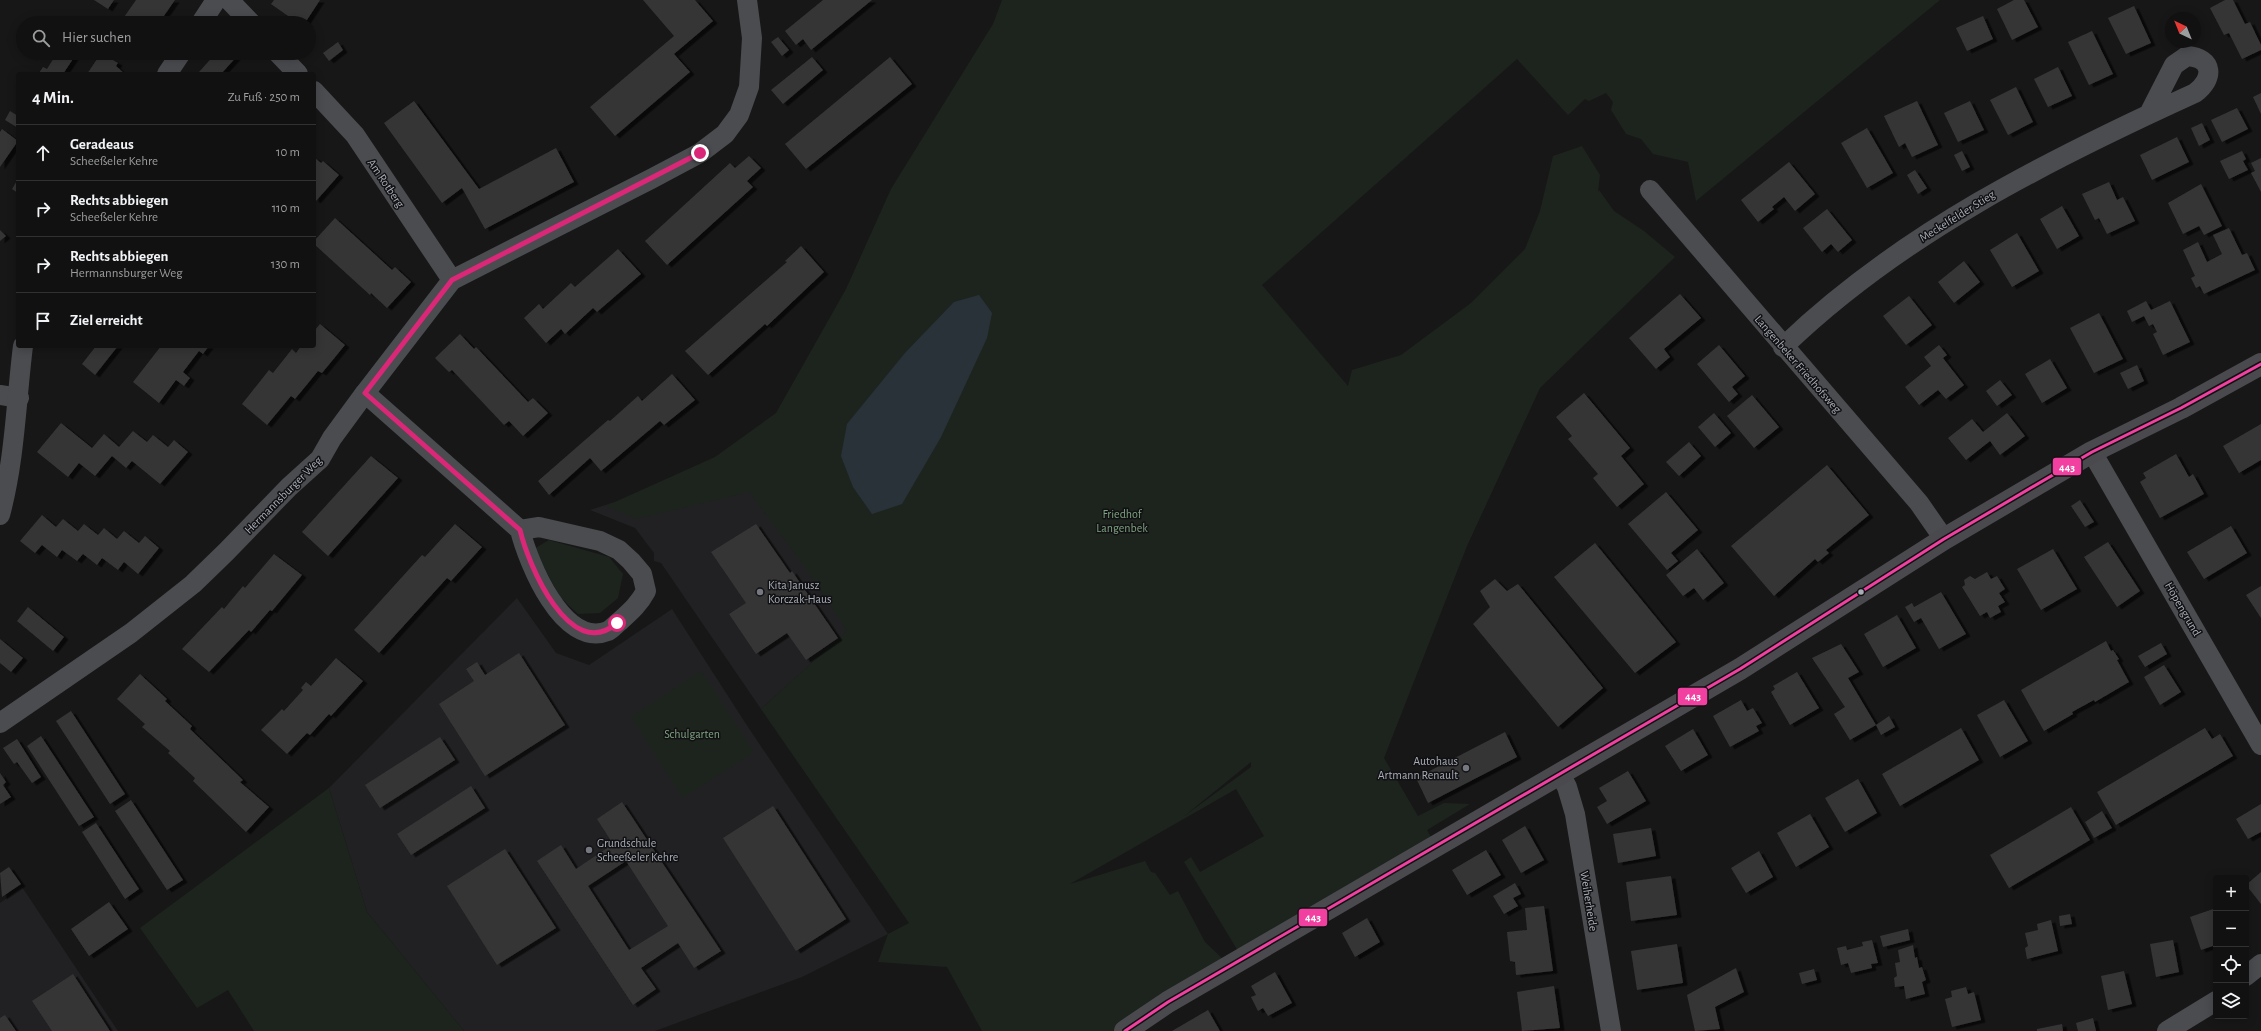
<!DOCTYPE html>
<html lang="de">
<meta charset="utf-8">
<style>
:root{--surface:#111;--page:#1e1f1f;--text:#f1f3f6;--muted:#9c9d9f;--line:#303131}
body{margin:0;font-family:"Alegreya Sans",sans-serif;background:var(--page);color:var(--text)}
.controls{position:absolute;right:12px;bottom:12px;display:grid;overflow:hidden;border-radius:4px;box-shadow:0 2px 10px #0003}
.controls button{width:36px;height:36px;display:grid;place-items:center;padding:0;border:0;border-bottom:1px solid var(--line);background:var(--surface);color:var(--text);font:20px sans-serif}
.compass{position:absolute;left:2165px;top:12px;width:36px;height:36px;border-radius:50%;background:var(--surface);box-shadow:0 2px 10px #0003;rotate:317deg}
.stop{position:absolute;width:12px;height:12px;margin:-9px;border:3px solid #db2777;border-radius:50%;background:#fff}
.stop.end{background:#db2777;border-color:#fff;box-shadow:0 1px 4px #0008}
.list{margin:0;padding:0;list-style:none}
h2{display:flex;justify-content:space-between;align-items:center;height:52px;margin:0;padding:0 16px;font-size:17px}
h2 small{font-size:13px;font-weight:400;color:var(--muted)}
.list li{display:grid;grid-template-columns:26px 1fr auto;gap:12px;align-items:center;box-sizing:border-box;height:56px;padding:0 16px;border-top:1px solid var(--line)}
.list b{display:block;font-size:15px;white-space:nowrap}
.list p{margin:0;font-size:13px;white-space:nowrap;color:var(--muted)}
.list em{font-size:13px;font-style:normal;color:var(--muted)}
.icon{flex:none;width:22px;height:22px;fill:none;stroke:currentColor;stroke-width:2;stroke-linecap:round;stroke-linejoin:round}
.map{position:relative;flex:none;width:2261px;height:1031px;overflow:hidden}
.search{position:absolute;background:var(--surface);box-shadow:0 2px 10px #0003;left:16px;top:16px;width:300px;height:44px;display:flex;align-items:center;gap:10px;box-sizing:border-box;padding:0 14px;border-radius:22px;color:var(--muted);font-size:15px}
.panel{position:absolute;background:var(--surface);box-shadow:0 2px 10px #0003;left:16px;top:72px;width:300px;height:276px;border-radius:4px}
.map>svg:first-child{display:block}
</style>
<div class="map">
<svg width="2261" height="1031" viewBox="0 0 2261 1031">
<defs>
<filter id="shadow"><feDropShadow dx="4.5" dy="2.5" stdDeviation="0" flood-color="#0009"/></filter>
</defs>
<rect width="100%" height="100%" fill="#171717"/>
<g fill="#212123">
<path d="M750,458L859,621L761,709L661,563L654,561V553L635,528L590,510Z"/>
<path d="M517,598L556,653L589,665L672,609L748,727L888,934L802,977L655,1031H464L367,912L329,788Z"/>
<path d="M22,887L118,1031H0V903Z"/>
</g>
<g fill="#1d241e" fill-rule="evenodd">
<path d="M1002,0H1940L1696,201L1688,162L1653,154L1641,139L1626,134L1611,110L1613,102L1606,93L1589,101L1585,99L1568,115L1517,59L1262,285L1348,386L1352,370L1401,355L1471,303L1525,249L1540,211L1553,156L1582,146L1600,175L1598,192L1599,190L1614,211L1644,231L1675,257L1540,388L1467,546L1384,758L1418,816L1444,803L1470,804L1427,830L1431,837L1238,951L1184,862L1191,857L1200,872L1264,836L1236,789L1070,884L1145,861L1151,872L1155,873L1170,895L1178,891L1205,942L1224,960L1186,1000L1145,1031H982L947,967L878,962L888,934L909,923L761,709L847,631L807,570L749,492L637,519L606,506L715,457L776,413L846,289L891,189L993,24ZM1251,762V767L1183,817Z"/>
<path d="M549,540L609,557L623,574L618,598L600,613L578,614L560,597L534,549Z"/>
<path d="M701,671L754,752L683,798L631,717Z"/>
<path d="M329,788L367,912L464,1031H254L228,990L197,1008L140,928Z"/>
</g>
<path fill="#2a3239" d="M979,295L992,313L987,338L941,437L902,504L872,514L853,487L841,456L847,424L905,353L954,302Z"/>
<g fill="#353536" fill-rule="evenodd" filter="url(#shadow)">
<path d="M94,0H114L108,9Z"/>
<path d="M136,0H175L159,23H127L122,20Z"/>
<path d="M274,0H320L305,23H298L271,4Z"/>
<path d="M643,0H695L713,21L674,54L690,72L615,136L590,107L674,36Z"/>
<path d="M823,0H872L811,50L803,39L796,45L785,31Z"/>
<path d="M2014,0H2024L2038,27L2012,40L1997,9Z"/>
<path d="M2225,0H2233L2245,24L2250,22L2261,45V50L2242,59L2229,33L2224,35L2210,8Z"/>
<path d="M2134,6L2151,43L2126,54L2108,18Z"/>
<path d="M1983,16L1993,39L1967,51L1956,28Z"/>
<path d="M2092,31L2113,74L2089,85L2068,42Z"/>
<path d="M778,37L789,50L782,56L771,42Z"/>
<path d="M338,42L343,50L329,61L323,53Z"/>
<path d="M57,53H77L63,74L39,73L43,67L47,69Z"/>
<path d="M101,53L118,63L116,66L125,74H87Z"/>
<path d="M216,53H240L221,74H201L199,72Z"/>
<path d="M812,57L823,70L783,104L771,90Z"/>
<path d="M890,57L912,84L806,169L785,144Z"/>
<path d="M2058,67L2072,96L2048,107L2034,79Z"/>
<path d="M2016,87L2033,122L2008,135L1990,100Z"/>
<path d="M2261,93V114L2253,97Z"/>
<path d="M414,101L479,189L556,148L574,182L485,229L462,188L442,203L384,123Z"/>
<path d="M1917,101L1938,145L1912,157L1905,143L1899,147L1884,116Z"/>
<path d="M1970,101L1984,130L1958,142L1944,113Z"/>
<path d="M2237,108L2248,129L2222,142L2211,120Z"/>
<path d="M10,111L18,116V128L5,120Z"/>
<path d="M2202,123L2210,140L2199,146L2191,128Z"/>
<path d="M1867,128L1893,173L1867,188L1841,143Z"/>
<path d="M2,129L18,141L0,167V132Z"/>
<path d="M2177,137L2189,162L2152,180L2140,155Z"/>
<path d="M1962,151L1970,167L1962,171L1954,155Z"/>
<path d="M2242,151L2246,159L2243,161L2248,170L2229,179L2220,161Z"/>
<path d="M749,156L761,168L747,181L753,187L667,265L645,241L730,163L735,168Z"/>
<path d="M314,157L321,163L323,161L339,175L316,201L314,199Z"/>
<path d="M2261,158V192L2251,173L2255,171L2251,163Z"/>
<path d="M1789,162L1815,194L1795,211L1784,197L1772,207L1774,209L1758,222L1741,200Z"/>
<path d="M1915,170L1927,188L1918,194L1907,175Z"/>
<path d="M18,179V193L12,189Z"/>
<path d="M2109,182L2117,200L2123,197L2135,221L2107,234L2099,218L2095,220L2082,194Z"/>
<path d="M2201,184L2222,226L2204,235L2199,226L2183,234L2168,203Z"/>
<path d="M2062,206L2079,236L2057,249L2040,219Z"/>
<path d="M1827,209L1852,240L1838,252L1831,244L1822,252L1803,228Z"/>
<path d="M335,218L392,270L395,267L411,282L387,308L371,293L370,295L314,244V241Z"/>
<path d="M2229,228L2242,255L2247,253L2255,270L2204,294L2200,286L2196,288L2191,278L2195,276L2183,250L2198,242L2207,262L2222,254L2213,235Z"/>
<path d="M0,230L6,236L0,241Z"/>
<path d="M2017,233L2039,271L2012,287L1990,250Z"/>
<path d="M801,246L824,272L767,326L765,324L708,375L685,351L787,262L785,261Z"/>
<path d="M618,249L641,274L597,312L593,308L565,334L561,329L546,343L524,318L539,304L543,309L571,283L575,287Z"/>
<path d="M1964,261L1980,282L1954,303L1938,282Z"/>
<path d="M1680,294L1701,318L1664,349L1670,357L1656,369L1629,338Z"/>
<path d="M1909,296L1932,325L1906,345L1883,316Z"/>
<path d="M2146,301L2151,310L2170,301L2190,342L2163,355L2153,334L2157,332L2153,324L2149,326L2144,316L2132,322L2127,311Z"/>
<path d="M2099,313L2123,359L2094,373L2070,328Z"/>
<path d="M320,324L345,345L322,373L318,371L295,399L291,396L267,425L242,404L269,370L273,373L292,349L296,353L301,346H314V331Z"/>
<path d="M460,334L474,349L476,347L528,402L533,398L548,413L523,436L509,421L504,425L452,370L449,372L435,358Z"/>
<path d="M1719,345L1745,376L1732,387L1738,394L1729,402L1697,364Z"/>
<path d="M1939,345L1947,355L1943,358L1964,385L1946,399L1938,390L1919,405L1905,387L1931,366L1924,357Z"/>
<path d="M96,346H118L95,375L82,364Z"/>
<path d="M161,346H209L203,354L199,351L183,372L190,378L184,386L176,380L159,403L133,382Z"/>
<path d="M2050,359L2067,388L2042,403L2025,374Z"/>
<path d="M2137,365L2144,381L2128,389L2120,373Z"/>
<path d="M672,374L695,400L664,425L660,421L601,471L590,458L549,495L538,481L608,420L610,421L638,396L642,401Z"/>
<path d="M2000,380L2012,395L1997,406L1986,391Z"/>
<path d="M1584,393L1630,448L1621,456L1644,484L1617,507L1593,478L1598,474L1568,439L1572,436L1556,417Z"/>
<path d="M1752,395L1779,427L1754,448L1727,416Z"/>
<path d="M1714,413L1731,433L1715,447L1698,427Z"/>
<path d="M2007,413L2025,436L2000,455L1990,441L1966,460L1948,438L1972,419L1983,432Z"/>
<path d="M61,423L92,448L104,434L119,447L133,431L147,442L153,435L168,447L174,440L188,452L160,484L132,461L126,468L112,456L95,476L79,463L68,477L37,452Z"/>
<path d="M2261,424V460L2239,473L2223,446Z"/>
<path d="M1689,442L1701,456L1679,476L1666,462Z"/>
<path d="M2176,454L2189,477L2193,474L2204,494L2160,518L2140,482L2146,478L2143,473Z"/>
<path d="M371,456L398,478L328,556L302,532Z"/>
<path d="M1827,465L1869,515L1826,550L1829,553L1818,562L1815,559L1774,596L1731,546Z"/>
<path d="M1666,492L1698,530L1671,553L1678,561L1667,570L1628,524Z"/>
<path d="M2080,500L2094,522L2085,527L2071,506Z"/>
<path d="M42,515L56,527L63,519L78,531L84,524L98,535L104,528L117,539L124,531L139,543L145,536L159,548L138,574L124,562L118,570L102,558L97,565L83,554L77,561L62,550L57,557L42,545L35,553L20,541Z"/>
<path d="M455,524L482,547L451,581L447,578L379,653L354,630L422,555L425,557Z"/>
<path d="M756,524L790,573L792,571L838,638L806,660L787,633L756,654L729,614L746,603L711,552Z"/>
<path d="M2231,526L2247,553L2204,579L2187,552Z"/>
<path d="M2108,542L2140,591L2117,607L2084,557Z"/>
<path d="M1595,543L1676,642L1635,673L1554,577Z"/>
<path d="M1697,549L1724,583L1703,600L1694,588L1683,596L1666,575Z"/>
<path d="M2053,549L2077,589L2041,610L2017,569Z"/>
<path d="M274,554L302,575L272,611L270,610L251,632L249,630L209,672L182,649L222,607L224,609L243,586L245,588Z"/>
<path d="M1987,572L1991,579L1997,576L2005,589L1999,593L2005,602L1998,606L2001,612L1990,618L1987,612L1980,616L1962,587L1965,585L1964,580L1970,576L1975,579Z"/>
<path d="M1495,579L1507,591L1518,584L1603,688L1558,727L1473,624L1490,607L1480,591Z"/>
<path d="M2261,586V618L2246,595Z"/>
<path d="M1941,592L1966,634L1939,649L1921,618L1914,622L1905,607L1912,603L1914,607Z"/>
<path d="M28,607L64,637L53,651L17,621Z"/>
<path d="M1897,615L1916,648L1883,667L1864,634Z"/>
<path d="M0,639L23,658L11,672L0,663Z"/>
<path d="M2106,641L2111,651L2113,650L2119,659L2117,660L2129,682L2095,702L2094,700L2072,712L2073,714L2044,731L2021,690Z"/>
<path d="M2161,643L2167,654L2145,667L2138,656Z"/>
<path d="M1841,644L1859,672L1848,678L1876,725L1850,740L1834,714L1845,707L1812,658Z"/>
<path d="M519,653L565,725L485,776L439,704L474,681L466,669L477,662L485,675Z"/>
<path d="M336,658L363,681L331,716L329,714L310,735L307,733L287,754L261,730L282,709L284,711L303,690L301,688L306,682L311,686Z"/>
<path d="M2164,665L2181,692L2160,705L2144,677Z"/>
<path d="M1797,672L1819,708L1790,725L1771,692L1775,689L1773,686Z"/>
<path d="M140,674L167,699L165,701L192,726L190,729L243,780L240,782L269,807L246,832L193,781L195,778L168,753L170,751L142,727L145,724L117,699Z"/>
<path d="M1741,700L1747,711L1753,708L1762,723L1756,726L1759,731L1730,747L1713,716Z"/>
<path d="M2004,700L2028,741L2000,757L1977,715Z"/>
<path d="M71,711L125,794L110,804L56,721Z"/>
<path d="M1889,716L1895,727L1881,735L1876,725Z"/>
<path d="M1961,728L1979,760L1900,806L1882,774Z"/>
<path d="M2205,728L2212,739L2220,734L2233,756L2116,825L2097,792Z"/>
<path d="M1693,729L1708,755L1681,771L1665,746Z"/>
<path d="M1505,732L1517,757L1428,803L1416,778Z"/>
<path d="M41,736L94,817L79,826L27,746Z"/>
<path d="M440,737L455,760L380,808L365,785Z"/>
<path d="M17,739L41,777L32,783L17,762L14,764L3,748Z"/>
<path d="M1628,771L1646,801L1607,824L1597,807L1607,801L1599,788Z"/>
<path d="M0,773L6,782L3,785L11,797L0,804Z"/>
<path d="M1858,779L1877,813L1845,832L1825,798Z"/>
<path d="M471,786L485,808L411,855L397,834Z"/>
<path d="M131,800L183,880L167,890L115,811Z"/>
<path d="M622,802L721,951L694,968L678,943L641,968L656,989L633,1005L537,861L561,845L576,869L613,844L597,819ZM626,861L668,926L629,950L588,886Z"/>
<path d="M2261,804V832L2248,839L2236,819Z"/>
<path d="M773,806L846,919L796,951L723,838Z"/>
<path d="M2071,807L2090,840L2009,888L1990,855Z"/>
<path d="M2102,811L2112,828L2094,838L2085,822Z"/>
<path d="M1810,814L1829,847L1796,867L1777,833Z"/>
<path d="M96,823L139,889L125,899L82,832Z"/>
<path d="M1525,826L1544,860L1521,873L1502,840Z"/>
<path d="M1651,828L1656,856L1618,863L1613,834Z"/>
<path d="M505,849L556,928L497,965L447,886Z"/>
<path d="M1486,850L1501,875L1467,895L1452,870Z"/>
<path d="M1759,851L1773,877L1746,893L1731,868Z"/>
<path d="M9,867L21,884L2,897L0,873Z"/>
<path d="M2261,872V904L2246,885Z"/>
<path d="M1671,876L1677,915L1631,921L1626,882Z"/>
<path d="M1515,883L1521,894L1513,898L1518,906L1504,914L1493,896Z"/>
<path d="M109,902L128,929L89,956L71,929Z"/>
<path d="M1544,906L1553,971L1516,975L1515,962L1510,961L1507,932L1527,930L1525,908Z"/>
<path d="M2216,908V945L2201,950L2190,917Z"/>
<path d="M2070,914L2072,924L2060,926L2059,916Z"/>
<path d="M1367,918L1380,942L1355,957L1342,933Z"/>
<path d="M2051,920L2058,951L2027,959L2025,948L2028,946L2025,933L2038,930L2037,924Z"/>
<path d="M1908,929L1910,940L1883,947L1880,936Z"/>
<path d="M1872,940L1878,963L1871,964L1872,968L1851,973L1848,963L1841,965L1837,948L1846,946L1847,950L1863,946L1862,942Z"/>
<path d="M2173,940L2179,972L2156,977L2150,944Z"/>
<path d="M1677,944L1683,983L1637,990L1631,951Z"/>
<path d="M1913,945L1915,958L1917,957L1919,968L1922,967L1926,980L1922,982L1925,994L1906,999L1904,986L1895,987L1894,978L1897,976L1895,963L1900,962L1898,950Z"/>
<path d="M1736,968L1744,992L1715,1007L1720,1029L1695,1031L1687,995Z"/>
<path d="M1814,969L1817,980L1802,984L1799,973Z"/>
<path d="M2124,971L2132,1004L2108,1010L2101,976Z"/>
<path d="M1275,972L1292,1003L1268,1016L1263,1008L1258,1011L1251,997L1256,995L1251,986Z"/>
<path d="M73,974L110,1031H52L32,1001Z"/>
<path d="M1554,986L1560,1028L1522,1031L1517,992Z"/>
<path d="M1966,987L1968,994L1974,992L1981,1020L1952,1027L1945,999L1952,997L1951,991Z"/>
<path d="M1208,1010L1220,1031H1172Z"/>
<path d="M5,1015L16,1031H0V1018Z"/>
<path d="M2093,1018L2096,1031H2078L2076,1023Z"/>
<path d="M2062,1024L2063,1031H2037V1029Z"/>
</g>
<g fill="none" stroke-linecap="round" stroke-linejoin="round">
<g stroke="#4b4c50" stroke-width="20">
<path d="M229,0L251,23"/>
<path d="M201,23L216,0"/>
<path d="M278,53L298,74"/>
<path d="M167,74L181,53"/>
<path d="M314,91L355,135L452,280"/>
<path d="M1650,190L1919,503L1944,539"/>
<path d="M1783,347C1900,234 2048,160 2195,93C2214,79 2214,58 2187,56L2174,65L2149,114"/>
<path d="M365,393L520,530C528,562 563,649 608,631C612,629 616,624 620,621C631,611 639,604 646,591L642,574L631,561L619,550L600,541L539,527L520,530"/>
<path d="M0,395L19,398"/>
<path d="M2092,452L2261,745"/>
<path d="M0,515C15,459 16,402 23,346"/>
<path d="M0,723L131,633L193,584L226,552L289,487L320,459L332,438L365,393L452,280L651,179L700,153L725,134L739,115L749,87L752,38L747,0"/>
<path d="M1560,774L1567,787L1575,814L1611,1031"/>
<path d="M2246,976L2261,964"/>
<path d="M2167,1031L2216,1001"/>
</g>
<path stroke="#4a4a4e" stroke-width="22" d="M1125,1031L1168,1002L1740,669L1944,539L2092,452L2181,408L2261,364"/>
<g stroke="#111113" stroke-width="6">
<path id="bus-1" d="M1125,1031L1168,1002L1740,669L1944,539L2092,452L2181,408L2261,364"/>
</g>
<use href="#bus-1" stroke="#f240a1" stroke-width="3"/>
</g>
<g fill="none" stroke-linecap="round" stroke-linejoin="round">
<path stroke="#db2777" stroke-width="5" d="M617,623C570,664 528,564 520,530L365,393L452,280L700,153"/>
</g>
<g fill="#757880" stroke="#111113" stroke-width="1.5">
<circle cx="760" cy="592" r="4"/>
<circle cx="1466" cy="768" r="4"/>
<circle cx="589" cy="850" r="4"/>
</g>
<circle fill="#a8adb8" stroke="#111113" stroke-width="1.5" cx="1861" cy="592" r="3.5"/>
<g text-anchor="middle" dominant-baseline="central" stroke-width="3" stroke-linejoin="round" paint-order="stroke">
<g font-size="12" fill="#a8adb8" stroke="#111113">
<text transform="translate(386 183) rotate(56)">Am Rotberg</text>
<text transform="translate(1957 216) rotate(-32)">Meckelfelder Stieg</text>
<text transform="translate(1798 364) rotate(49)">Langenbeker Friedhofsweg</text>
<text transform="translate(283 495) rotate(-45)">Hermannsburger Weg</text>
<text transform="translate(2183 609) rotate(60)">Höpengrund</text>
<text transform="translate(1589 901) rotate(81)">Weiherheide</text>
</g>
<g font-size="12" fill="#7fa381" stroke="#111113">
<text x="1122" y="514">Friedhof<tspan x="1122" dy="14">Langenbek</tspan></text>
<text x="692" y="734">Schulgarten</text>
</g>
<g font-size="12" fill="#a8adb8" stroke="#111113" text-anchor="start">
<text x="768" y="585">Kita Janusz<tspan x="768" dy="14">Korczak-Haus</tspan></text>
<text x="1458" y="761" text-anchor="end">Autohaus<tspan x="1458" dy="14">Artmann Renault</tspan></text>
<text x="597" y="843">Grundschule<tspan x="597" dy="14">Scheeßeler Kehre</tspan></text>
</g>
</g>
<g stroke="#111113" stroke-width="1.5">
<rect x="2052" y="457" width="30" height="19" rx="4" fill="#f240a1"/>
<rect x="1677" y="687" width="31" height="19" rx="4" fill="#f240a1"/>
<rect x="1298" y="908" width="30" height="19" rx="4" fill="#f240a1"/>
</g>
<g font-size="11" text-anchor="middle" font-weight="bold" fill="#fff">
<text x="2067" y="471">443</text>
<text x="1693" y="700">443</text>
<text x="1313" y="921">443</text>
</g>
</svg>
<div class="controls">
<button>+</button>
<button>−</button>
<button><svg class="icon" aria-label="locate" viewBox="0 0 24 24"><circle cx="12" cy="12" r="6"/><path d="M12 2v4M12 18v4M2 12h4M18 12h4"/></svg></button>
<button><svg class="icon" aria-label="layers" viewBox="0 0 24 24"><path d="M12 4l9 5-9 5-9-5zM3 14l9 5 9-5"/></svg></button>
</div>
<svg class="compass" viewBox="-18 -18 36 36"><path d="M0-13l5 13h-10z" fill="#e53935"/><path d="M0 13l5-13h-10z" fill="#9c9d9f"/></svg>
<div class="stop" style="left:617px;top:623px"></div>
<div class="stop end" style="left:700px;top:153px"></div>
<div class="search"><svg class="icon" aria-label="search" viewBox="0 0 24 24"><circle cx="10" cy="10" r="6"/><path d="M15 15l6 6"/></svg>Hier suchen</div>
<section class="panel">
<h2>4 Min.<small>Zu Fuß · 250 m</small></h2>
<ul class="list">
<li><svg class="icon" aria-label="ahead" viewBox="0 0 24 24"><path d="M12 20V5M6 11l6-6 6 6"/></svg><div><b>Geradeaus</b><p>Scheeßeler Kehre</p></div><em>10 m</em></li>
<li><svg class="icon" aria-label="right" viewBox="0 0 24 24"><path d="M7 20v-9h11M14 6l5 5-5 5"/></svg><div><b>Rechts abbiegen</b><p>Scheeßeler Kehre</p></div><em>110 m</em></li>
<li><svg class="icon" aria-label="right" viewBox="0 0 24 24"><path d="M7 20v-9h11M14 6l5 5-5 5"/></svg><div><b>Rechts abbiegen</b><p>Hermannsburger Weg</p></div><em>130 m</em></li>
<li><svg class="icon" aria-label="arrive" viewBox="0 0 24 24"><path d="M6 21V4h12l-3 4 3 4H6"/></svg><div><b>Ziel erreicht</b></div></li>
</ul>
</section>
</div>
